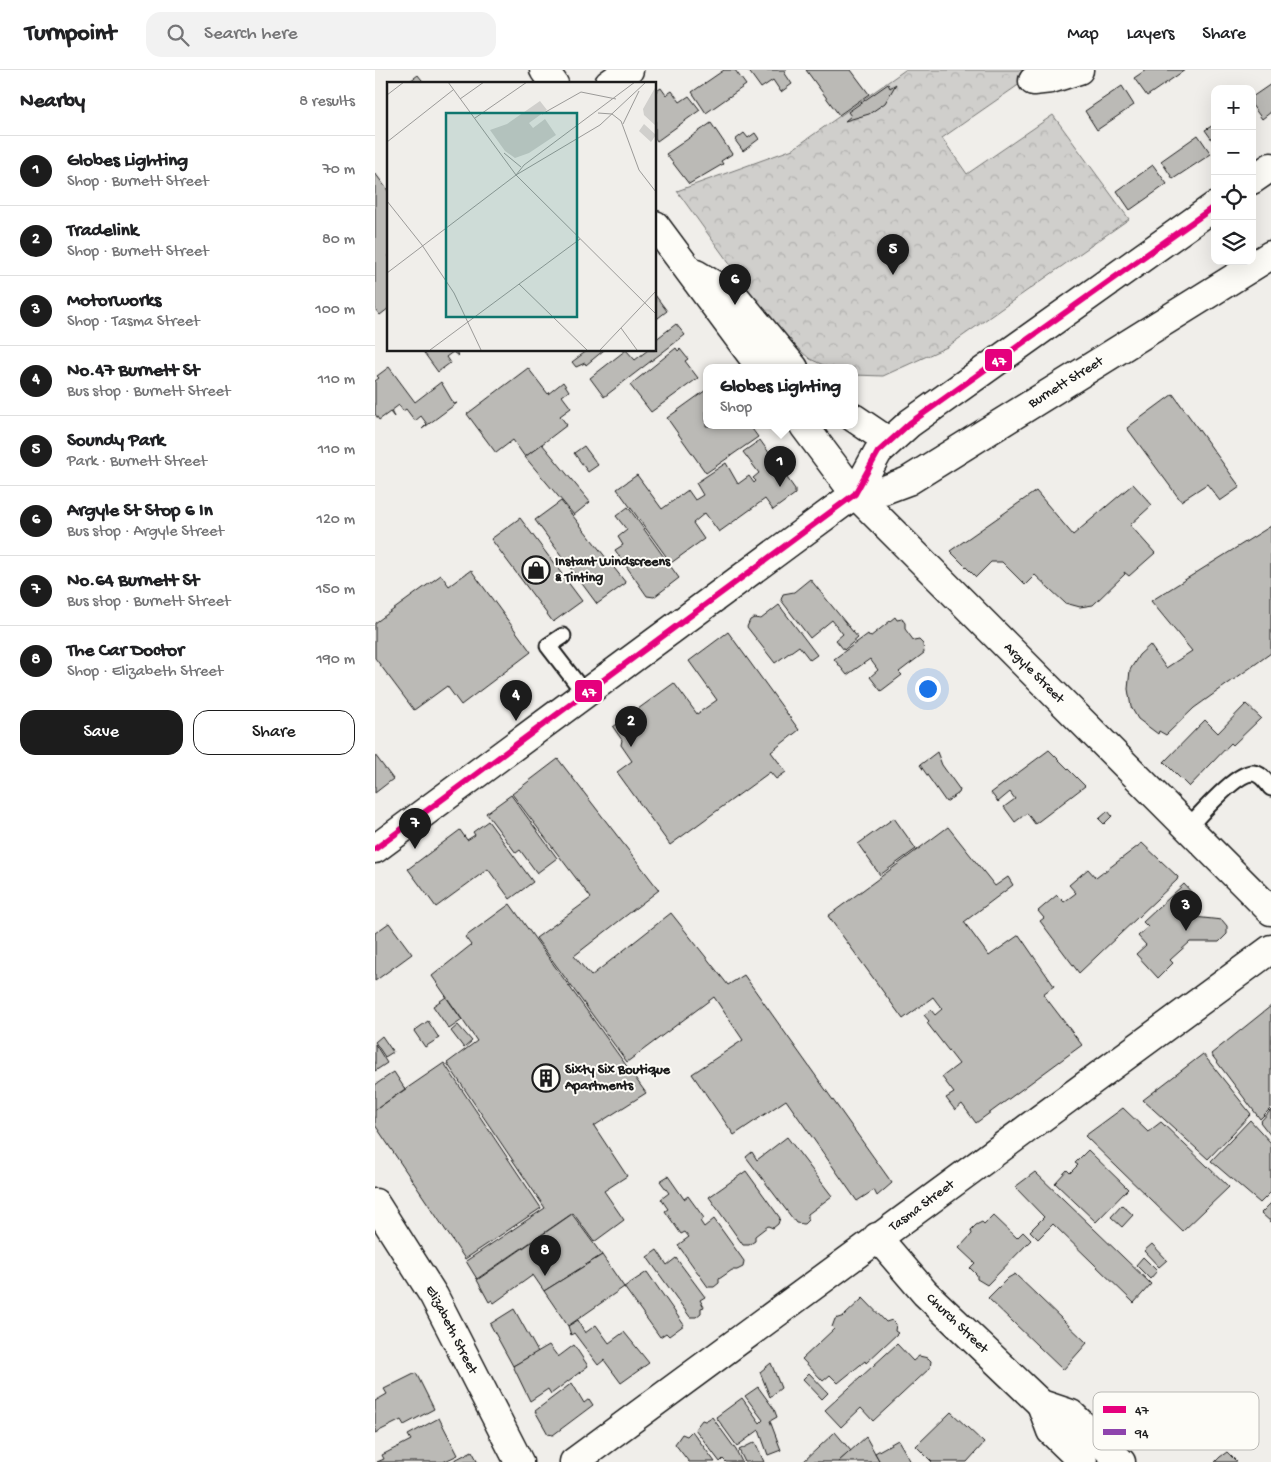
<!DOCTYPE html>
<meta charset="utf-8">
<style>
:root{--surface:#fff;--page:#f2f2f2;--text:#202124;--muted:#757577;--line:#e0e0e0;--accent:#1c1c1c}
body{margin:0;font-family:"Gochi Hand",sans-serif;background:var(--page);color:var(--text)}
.controls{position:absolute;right:15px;top:15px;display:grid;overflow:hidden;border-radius:10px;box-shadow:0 5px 20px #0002}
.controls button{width:45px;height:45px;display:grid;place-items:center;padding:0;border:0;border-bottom:1px solid var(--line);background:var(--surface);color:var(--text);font:25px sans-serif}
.you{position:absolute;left:552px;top:618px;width:18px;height:18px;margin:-12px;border:4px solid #fff;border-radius:50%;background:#1a73e8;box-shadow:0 0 0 8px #1a73e833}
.badge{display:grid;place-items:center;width:32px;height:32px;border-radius:50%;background:var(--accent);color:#fff;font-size:16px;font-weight:700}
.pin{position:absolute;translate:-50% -41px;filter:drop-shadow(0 1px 2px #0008)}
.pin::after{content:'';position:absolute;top:26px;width:18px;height:15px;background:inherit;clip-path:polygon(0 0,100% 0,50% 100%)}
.popup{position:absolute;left:328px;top:294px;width:155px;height:65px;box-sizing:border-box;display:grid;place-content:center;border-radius:10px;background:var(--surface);filter:drop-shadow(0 1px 4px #0005);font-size:16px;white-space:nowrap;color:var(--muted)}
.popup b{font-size:19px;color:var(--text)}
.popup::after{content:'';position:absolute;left:50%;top:100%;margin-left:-10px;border:10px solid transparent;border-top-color:var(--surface)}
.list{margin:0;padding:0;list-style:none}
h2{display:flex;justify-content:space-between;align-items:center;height:65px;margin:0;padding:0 20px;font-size:21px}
h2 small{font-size:16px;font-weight:400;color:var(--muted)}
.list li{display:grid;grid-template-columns:32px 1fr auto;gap:15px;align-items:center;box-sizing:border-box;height:70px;padding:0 20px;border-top:1px solid var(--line)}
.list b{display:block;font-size:19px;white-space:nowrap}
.list p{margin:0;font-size:16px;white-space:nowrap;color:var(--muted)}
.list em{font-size:16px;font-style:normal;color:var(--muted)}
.actions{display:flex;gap:10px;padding:15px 20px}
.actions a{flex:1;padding:11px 0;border:1px solid var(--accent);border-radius:15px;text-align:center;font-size:18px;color:var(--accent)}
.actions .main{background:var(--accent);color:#fff}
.icon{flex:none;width:28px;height:28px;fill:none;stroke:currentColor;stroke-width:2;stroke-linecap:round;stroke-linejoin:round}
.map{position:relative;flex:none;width:896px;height:1392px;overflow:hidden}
header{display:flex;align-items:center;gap:30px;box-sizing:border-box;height:70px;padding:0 25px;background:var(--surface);border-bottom:1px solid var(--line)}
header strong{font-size:24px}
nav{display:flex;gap:28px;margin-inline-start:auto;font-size:18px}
.search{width:350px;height:45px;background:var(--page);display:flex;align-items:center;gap:12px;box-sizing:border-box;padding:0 18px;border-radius:15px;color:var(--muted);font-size:19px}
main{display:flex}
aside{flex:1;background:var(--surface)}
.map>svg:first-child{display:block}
</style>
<header>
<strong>Turnpoint</strong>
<div class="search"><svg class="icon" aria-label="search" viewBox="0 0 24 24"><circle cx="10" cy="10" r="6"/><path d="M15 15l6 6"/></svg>Search here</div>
<nav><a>Map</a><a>Layers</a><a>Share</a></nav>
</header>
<main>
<aside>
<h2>Nearby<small>8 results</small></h2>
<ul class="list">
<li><span class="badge">1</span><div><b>Globes Lighting</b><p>Shop · Burnett Street</p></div><em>70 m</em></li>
<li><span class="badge">2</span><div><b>Tradelink</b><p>Shop · Burnett Street</p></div><em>80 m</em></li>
<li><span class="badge">3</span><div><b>Motorworks</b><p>Shop · Tasma Street</p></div><em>100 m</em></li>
<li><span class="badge">4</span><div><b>No.47 Burnett St</b><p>Bus stop · Burnett Street</p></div><em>110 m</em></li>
<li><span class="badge">5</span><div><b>Soundy Park</b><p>Park · Burnett Street</p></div><em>110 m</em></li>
<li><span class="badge">6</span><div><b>Argyle St Stop 6 In</b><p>Bus stop · Argyle Street</p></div><em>120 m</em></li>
<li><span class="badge">7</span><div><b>No.64 Burnett St</b><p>Bus stop · Burnett Street</p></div><em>150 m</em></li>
<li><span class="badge">8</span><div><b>The Car Doctor</b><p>Shop · Elizabeth Street</p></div><em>190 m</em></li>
</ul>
<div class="actions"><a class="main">Save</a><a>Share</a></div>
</aside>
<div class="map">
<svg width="896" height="1392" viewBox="0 0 896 1392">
<defs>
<pattern id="park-crowns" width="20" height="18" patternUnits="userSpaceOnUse" patternTransform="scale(1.25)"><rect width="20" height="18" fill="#d0cfcc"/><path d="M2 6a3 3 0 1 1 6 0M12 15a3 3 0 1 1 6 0" fill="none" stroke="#b2b1af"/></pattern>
</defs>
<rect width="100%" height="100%" fill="#f0eeea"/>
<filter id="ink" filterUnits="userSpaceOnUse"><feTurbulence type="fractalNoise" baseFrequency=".02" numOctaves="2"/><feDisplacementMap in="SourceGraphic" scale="10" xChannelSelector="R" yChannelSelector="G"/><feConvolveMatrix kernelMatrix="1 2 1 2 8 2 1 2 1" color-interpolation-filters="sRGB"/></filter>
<g filter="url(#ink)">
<path fill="url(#park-crowns)" stroke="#767674" d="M530,0H665L567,68L592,104L678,45L754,149L572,277L508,306L479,305V298H455L435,289L403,261L302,121L418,79Z"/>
<g fill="#bbbab6" stroke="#1c1c1c">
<path d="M349,0H360L371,15L331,43L317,22Z"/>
<path d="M373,0H412L409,2L417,14L406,22L398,10L386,18Z"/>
<path d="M431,0H476L494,24L464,45Z"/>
<path d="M771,0H810L772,26L759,8Z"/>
<path d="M43,5L50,14H31Z"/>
<path d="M513,14L515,18L521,14L510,33L494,44L470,51L476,46L473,42Z"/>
<path d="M896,14V42L887,49L877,35V27Z"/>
<path d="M747,16L759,35L722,60L710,41Z"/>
<path d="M286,18L291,25L297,21L305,32L314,26L325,40L282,71L280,68V22Z"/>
<path d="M336,53L357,84L346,91L348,94L314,114L291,84Z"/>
<path d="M840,54V74L830,60Z"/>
<path d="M369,63L373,68L380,63L384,69L368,81L360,70Z"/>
<path d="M823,65L836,84L798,109L786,91Z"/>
<path d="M778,95L792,114L755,140L742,121Z"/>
<path d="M0,103L14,122V238L5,245L0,239Z"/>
<path d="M280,225L292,241L283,248H280Z"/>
<path d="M301,254L310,265L229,327L215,308L251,280L260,290L273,280H280V270Z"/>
<path d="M301,278L303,281L305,279L313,289L310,291L323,308L276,342L255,315Z"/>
<path d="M47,280H81L83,286L78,282L75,284L71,287L75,293L63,302Z"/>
<path d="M213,280H229L211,295L210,293L201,297L197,292Z"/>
<path d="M14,297L40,332L66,312L79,334L82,333L47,359L52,354L46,346L40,351L31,339L28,341L24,335L16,341L19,347L15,342L4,350L0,344V311L4,308L2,306Z"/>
<path d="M153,298L173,324L188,312L194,321L187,326L196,338L185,346L192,355L150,387L138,370L121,383L92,344Z"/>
<path d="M331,320V356H375L383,367L331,403L292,348Z"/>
<path d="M798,324L865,417L845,431L832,414L806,431L752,358Z"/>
<path d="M385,370L420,419V424L398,440L390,429L344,462L330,443L318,453L329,469L296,493L242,419L262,405L287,439L313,420L320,430L328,425L321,413L351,393L363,414L374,406L379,413L381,411L378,408L384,403L368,382Z"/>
<path d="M167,374L215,432L199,445L150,387Z"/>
<path d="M209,376L223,395L213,402L199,383Z"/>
<path d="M758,414L777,435L755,455L780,483L754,506L749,502L750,504L718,535L705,537L690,533L660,505L650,515L627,492H616L601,507L575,481L661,421L698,465Z"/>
<path d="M186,431L251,513L222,534L160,450Z"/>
<path d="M253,437L304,508L279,527L272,526L240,480L248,475L243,467L252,460L241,446Z"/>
<path d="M145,448L207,531L178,552L116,469Z"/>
<path d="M896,456V583L819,638L791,665L784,661L783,664L763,649L756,637L753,619L755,600L764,585L775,575L791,598L817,581L776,531Z"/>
<path d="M96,500L156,582L86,635L72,616L39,640L0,588V553L66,505L74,516Z"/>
<path d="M435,509L483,568L469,580L461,570L468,564L457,550L435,568L406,530L408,524L419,522Z"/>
<path d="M404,535L442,585L435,590L424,576L400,593L372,557L375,550L379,548L386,549Z"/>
<path d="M520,547L522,550L527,549L530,553V559L539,571L544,570L548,574L549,583L524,602L527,605L506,621L495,607L503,600L495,589L472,605L459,589L493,564L495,567Z"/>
<path d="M353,562L424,660L396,682L411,702L401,709L395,702L295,775L242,702L257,691L246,675L247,670L238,657L299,613L322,644L342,630L314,591Z"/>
<path d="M871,634L886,648L858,675L856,673L814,717L789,692L830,650L843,663Z"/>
<path d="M674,680L710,716L660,754L652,743L640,752L629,737L640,729L635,722L623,732L616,723Z"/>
<path d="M562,682L567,695L585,720L584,723L571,732L545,695Z"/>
<path d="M0,685L18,709L0,723Z"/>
<path d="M183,689L284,820L199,886L216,906L296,843L353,915L369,905L517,1113L502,1126L499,1120L482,1131L411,1030L359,1065L317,1004L368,970L339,927L252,992L161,868L216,828L137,724Z"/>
<path d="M136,725L182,788L162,803L145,780L141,783L111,743Z"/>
<path d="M733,741L737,746L729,754L724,749Z"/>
<path d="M519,748L541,779L505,805L483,774Z"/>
<path d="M113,751L158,812L135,829L113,799L61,837L33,799L85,760L92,770L100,765L98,762Z"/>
<path d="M573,757L620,816L633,807L638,815L589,852L614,886L644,865L679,916L668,924L707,975L601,1053L587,1034L580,1040L571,1028L579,1023L567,1007L584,994L552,953L554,951L549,945L556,940L560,945L567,939L558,927L528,949L453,846Z"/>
<path d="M767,773L803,807L802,810L704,903L665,851L669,848L663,841L682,825L689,832L701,823L694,815L713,799L721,808Z"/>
<path d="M809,814L819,825L818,834L814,840L819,847L847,850L852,856V864L844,872H815L795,890L798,893L783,908L761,884L771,875L763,866L773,857L768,852Z"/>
<path d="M135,834L271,1023L219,1056L252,1106L229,1121L249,1150L219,1172L198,1143L102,1209L91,1191L170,1138L72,993L102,971L57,906L96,875L90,867Z"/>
<path d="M14,853L37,884L0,911V863Z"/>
<path d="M71,927L87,950L74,959L58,936Z"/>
<path d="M896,936V1038L885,1049L836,984Z"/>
<path d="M53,951L64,968L50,977L39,961Z"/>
<path d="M83,955L97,971L89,978L76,961Z"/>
<path d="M7,966L18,982L10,987L0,972Z"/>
<path d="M0,974L12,993L0,1001Z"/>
<path d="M828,984L876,1044L833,1089L768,1030Z"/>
<path d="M69,993L166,1138L90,1189L0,1055V1040Z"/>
<path d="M19,1002L30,1019L0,1040V1015Z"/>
<path d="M748,1038L773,1062L786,1052L854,1117L808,1161L710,1066Z"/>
<path d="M896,1040V1066L885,1052Z"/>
<path d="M875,1050L896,1073V1122L885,1133L836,1091Z"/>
<path d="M412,1067L457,1126L433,1144V1150L429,1154L421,1153L371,1087L377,1082L382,1090Z"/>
<path d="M713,1080L753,1119L721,1152L680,1113L692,1100L695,1103L703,1095L700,1093Z"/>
<path d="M371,1101L405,1148L403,1154L398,1158L393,1156L380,1166V1171L374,1175H368L334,1127Z"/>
<path d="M660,1102L776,1214L759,1233L678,1154L663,1169L655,1161L669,1147L640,1117Z"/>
<path d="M293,1106L309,1129L313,1126L329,1148L325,1151L329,1157L339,1149L369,1191L368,1197L362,1200H357L344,1209V1213L339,1217H333L303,1175L314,1167L310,1162L306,1164L290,1141L293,1139L286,1129L294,1123L285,1111Z"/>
<path d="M896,1133V1152L886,1143Z"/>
<path d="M747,1135L758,1145L747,1157L736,1147Z"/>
<path d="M197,1144L227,1185L169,1221L158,1205L119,1233L117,1230L114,1232L102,1210Z"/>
<path d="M618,1145L642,1168L648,1162L656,1170L612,1215L602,1209V1205L595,1198L600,1193L584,1178L597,1164L596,1160L601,1155L607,1152L609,1154Z"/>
<path d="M777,1174L792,1190L784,1197L769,1181Z"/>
<path d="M282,1180L292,1195L301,1188L330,1227L325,1230L329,1237L326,1238V1243L321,1247H315L272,1187Z"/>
<path d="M227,1185L249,1217L193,1256L169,1221Z"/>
<path d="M768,1187L782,1201L775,1209L761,1195Z"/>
<path d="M272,1202L309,1255L294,1266L291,1263L285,1267L249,1217Z"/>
<path d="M640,1204L712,1273L688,1300L613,1228L633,1208Z"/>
<path d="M488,1228L511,1252L517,1250L521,1254L520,1261L523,1263L491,1293L490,1291L463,1313L455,1305L448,1311L427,1289L459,1259L457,1257L460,1249L469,1246Z"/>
<path d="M139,1239L163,1282L138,1296L115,1254Z"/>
<path d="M203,1250L210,1263L221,1255L234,1273L249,1262L274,1293L246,1313L229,1290L223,1295L199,1263L196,1265L193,1256Z"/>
<path d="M522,1274L538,1291L544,1286L553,1288L556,1291L555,1298L498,1351L486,1338L466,1357L450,1340Z"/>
<path d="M174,1275L183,1287L199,1275L213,1296L176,1324L173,1319L155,1331L138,1296Z"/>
<path d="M396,1293L406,1318L395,1327L385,1302Z"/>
<path d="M41,1303L59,1339L29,1355L26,1350L0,1363V1331L12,1324L9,1319Z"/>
<path d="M434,1303L453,1323L447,1329L428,1309Z"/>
<path d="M197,1313L209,1333L214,1329L218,1335L178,1365L173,1364L160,1341Z"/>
<path d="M383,1317L399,1339L402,1347L395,1351L406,1380L393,1385L384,1360L362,1376L341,1347L367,1328L385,1353L388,1350L370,1326Z"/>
<path d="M774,1328L784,1337L790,1330L806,1345L780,1376L753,1351Z"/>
<path d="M576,1342L609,1373L592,1392H557L541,1376Z"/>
<path d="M337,1347L361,1380L367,1392H351L348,1389L345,1392L320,1359L327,1350L330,1351Z"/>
<path d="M64,1348L83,1385L68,1392H2L9,1389L7,1385L36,1370L33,1365Z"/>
<path d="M317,1361L340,1392H314L300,1374L307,1364L312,1366Z"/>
<path d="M460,1362L476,1381L463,1392H428Z"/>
<path d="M491,1367L505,1392H463Z"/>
<path d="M523,1370L536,1392H505L500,1383Z"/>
<path d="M380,1372L389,1392H370L364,1380Z"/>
<path d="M97,1381L103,1392H76Z"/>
<path d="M852,1382L862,1392H840L845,1387Z"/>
</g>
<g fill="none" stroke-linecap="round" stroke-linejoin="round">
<g stroke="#1c1c1c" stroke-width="19">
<g id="service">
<path d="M188,566L173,576L210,624"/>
<path d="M812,758C825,745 861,702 878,703C887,704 891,712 896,718"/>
</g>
</g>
<g stroke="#1c1c1c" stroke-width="31">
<g id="minor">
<path d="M658,11L676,9L704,0"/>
<path d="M234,14L254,0"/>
<path id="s1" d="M0,1133L59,1226L144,1392"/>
<path id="s2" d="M502,1167L550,1223L666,1334L696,1344L746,1392"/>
<path d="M666,1334L676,1361L708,1392"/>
<path id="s3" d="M199,1392L896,879"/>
</g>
</g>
<g stroke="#1c1c1c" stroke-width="31">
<g id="secondary">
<path d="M169,0L179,14"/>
<path d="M877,110L896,97"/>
<path d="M280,155L386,298"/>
<path d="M321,204L361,228L419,298"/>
<path d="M479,348L513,371"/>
<path id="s4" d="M429,356L480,424L896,841"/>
<path id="s5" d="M480,424L509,420L533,411L896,185"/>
<path d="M0,779L480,424L503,382L535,353L840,136"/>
</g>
</g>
<use href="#service" stroke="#fdfcf7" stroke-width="15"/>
<use href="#minor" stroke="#fdfcf7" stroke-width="28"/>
<use href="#secondary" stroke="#fdfcf7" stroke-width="28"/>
<g stroke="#fdfcf7" stroke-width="10">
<path id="bus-1" d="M0,779L480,424L503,382L535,353L840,136"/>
</g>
<use href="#bus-1" stroke="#e5007d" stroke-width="6"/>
</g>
</g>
<defs>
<g id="shop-ring" transform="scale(1.4375)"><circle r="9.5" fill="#fdfcf7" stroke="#1c1c1c" stroke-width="1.5"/><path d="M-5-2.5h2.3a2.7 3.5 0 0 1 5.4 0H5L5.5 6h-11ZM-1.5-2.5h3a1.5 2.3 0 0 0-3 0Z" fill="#1c1c1c"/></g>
<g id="building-ring" transform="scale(1.4375)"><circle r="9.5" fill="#fdfcf7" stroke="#1c1c1c" stroke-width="1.5"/><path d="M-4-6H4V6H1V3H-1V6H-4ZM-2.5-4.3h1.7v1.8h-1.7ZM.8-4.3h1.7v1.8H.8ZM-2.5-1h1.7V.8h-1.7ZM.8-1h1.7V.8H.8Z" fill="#1c1c1c"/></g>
</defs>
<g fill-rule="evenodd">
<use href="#shop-ring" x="161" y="500"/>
<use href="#building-ring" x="171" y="1008"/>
</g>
<g text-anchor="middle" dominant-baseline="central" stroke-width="4" stroke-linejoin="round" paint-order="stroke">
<g font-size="14" fill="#1c1c1c" stroke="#fdfcf7">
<text stroke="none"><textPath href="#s5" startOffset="241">Burnett Street</textPath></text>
<text stroke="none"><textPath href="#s4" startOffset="338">Argyle Street</textPath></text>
<text stroke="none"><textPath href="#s3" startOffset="432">Tasma Street</textPath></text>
<text stroke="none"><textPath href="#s2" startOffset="118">Church Street</textPath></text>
<text stroke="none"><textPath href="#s1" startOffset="148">Elizabeth Street</textPath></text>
</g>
<g font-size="14" font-weight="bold" fill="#1c1c1c" stroke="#fdfcf7" text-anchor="start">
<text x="180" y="492">Instant Windscreens<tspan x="180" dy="16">&amp; Tinting</tspan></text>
<text x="190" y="1000">Sixty Six Boutique<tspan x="190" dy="16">Apartments</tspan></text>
</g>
</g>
<g transform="translate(12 12)">
<rect width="269" height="269" fill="#f0eeea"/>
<path d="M269,4V44L257,33L256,27ZM257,42L269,53L264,60L252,49Z" fill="#d0cfcc"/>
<path d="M153,19L160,28L142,41L146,46L158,37L169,53L142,71L128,76L118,69L103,48L120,42Z" fill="#d0cfcc"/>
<path fill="none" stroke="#9b9a98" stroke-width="1" d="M61,0L129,93L269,232M0,13L17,0M73,17L97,0M211,31L225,32L234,39L252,88L269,110M155,32L194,10L229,17M88,36L140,0M236,42L252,9M0,60L66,8M117,71L134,85M129,93L137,83L248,0M0,119L35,163M35,163L67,211L94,268M0,191L129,93L213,43L259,0M132,202L200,268M234,246L250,268M43,268L193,157M213,268L269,209"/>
<path fill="#0f766e" fill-opacity="0.15" stroke="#0f766e" stroke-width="2.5" d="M59,31H190V235H59Z"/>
<rect width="269" height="269" fill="none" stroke="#1c1c1c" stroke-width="2.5"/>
</g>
<rect x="718" y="1322" width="166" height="58" rx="8" fill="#fdfcf7" stroke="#bab9b5" stroke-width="1"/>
<rect x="728" y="1336" width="23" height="7" fill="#e5007d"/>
<rect x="728" y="1359" width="23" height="6" fill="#8e44ad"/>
<g font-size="14" fill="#1c1c1c">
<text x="760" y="1344">47</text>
<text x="760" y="1367">94</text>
</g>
<g stroke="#fdfcf7" stroke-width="2">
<rect x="609" y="278" width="29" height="24" rx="5" fill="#e5007d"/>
<rect x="199" y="609" width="29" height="24" rx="5" fill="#e5007d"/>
</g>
<g font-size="14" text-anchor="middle" font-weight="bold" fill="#fff">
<text x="624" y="295">47</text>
<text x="214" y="626">47</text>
</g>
</svg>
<div class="controls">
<button>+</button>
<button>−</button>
<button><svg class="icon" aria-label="locate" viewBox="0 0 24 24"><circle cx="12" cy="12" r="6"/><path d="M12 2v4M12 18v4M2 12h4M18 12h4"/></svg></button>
<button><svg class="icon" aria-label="layers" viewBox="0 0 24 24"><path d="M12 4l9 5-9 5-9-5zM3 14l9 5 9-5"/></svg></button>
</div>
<div class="you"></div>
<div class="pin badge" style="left:405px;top:417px">1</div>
<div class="popup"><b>Globes Lighting</b>Shop</div>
<div class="pin badge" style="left:256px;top:677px">2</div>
<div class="pin badge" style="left:811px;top:861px">3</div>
<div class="pin badge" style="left:141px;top:651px">4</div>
<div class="pin badge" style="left:518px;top:205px">5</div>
<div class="pin badge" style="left:360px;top:235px">6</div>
<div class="pin badge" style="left:40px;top:779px">7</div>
<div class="pin badge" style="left:170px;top:1206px">8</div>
</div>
</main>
